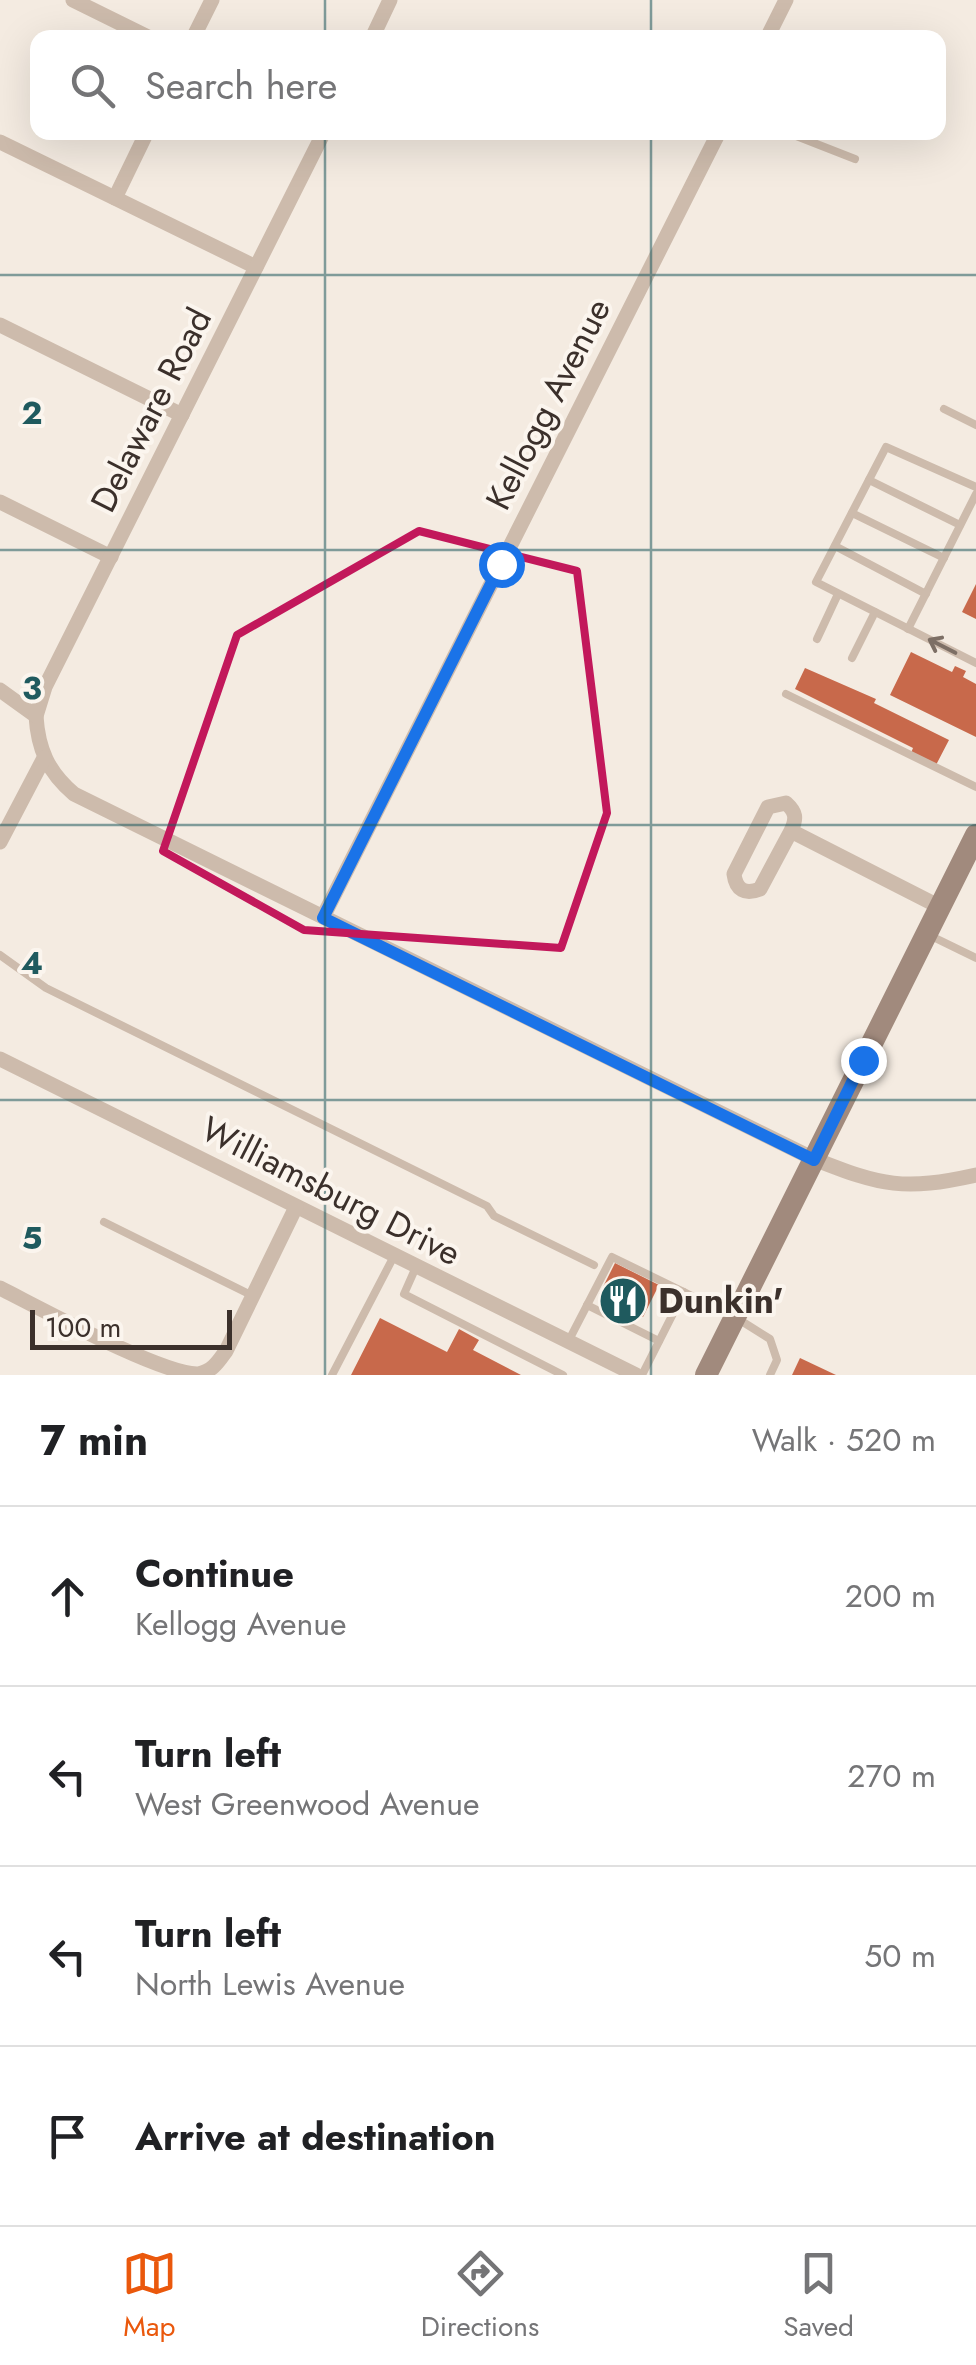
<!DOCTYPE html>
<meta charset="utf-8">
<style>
:root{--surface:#fff;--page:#f6f6f6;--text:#202124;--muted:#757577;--line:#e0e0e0;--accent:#ea580c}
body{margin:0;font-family:Jost,sans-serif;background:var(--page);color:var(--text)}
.scale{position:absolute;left:30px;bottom:25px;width:202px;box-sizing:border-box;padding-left:10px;border:5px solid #3b302b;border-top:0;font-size:28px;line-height:35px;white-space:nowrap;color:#3b302b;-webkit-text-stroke:8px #fbf5ee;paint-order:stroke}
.stop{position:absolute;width:30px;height:30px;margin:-22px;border:8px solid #1a73e8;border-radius:50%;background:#fff}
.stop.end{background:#1a73e8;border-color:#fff;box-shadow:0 2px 10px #0008}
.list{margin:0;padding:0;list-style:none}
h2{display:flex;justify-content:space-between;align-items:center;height:130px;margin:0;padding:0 40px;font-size:42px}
h2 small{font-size:32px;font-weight:400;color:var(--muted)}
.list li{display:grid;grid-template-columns:65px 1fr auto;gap:30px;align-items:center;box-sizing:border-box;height:180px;padding:0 40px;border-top:2px solid var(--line)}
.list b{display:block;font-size:38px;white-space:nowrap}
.list p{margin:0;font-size:32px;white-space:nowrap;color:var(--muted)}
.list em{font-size:32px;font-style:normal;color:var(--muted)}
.icon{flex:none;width:55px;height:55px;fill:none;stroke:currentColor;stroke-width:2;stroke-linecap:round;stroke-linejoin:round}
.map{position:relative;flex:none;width:976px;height:1375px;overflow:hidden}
.search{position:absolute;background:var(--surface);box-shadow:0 10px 40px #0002;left:30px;right:30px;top:30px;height:110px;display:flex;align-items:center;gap:25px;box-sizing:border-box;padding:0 35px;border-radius:20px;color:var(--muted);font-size:38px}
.sheet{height:850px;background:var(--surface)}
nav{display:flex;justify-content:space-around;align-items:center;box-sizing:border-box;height:140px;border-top:2px solid var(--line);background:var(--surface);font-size:28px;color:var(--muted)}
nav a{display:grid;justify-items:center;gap:5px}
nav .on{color:var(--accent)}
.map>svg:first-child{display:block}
</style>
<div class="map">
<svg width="976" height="1375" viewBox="0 0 976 1375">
<rect width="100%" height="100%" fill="#f4ebe1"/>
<g fill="#c8694b">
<path d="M976,584V619L962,612Z"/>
<path d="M911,652L952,672L955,666L966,671L963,677L976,684V737L890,695Z"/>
<path d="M805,668L876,699L874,703L949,740L936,765L911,753L913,748L795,689Z"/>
<path d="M615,1263L659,1285L643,1317L599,1295Z"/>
<path d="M380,1318L447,1352L459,1329L479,1340L473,1350L521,1375H351Z"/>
<path d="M800,1358L836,1375H792Z"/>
</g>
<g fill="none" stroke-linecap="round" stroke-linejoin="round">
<g stroke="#cdbbac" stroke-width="8">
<path d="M786,132L855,159"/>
<path d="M944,409L976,425"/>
<path d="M869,480L960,525"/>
<path d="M976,487L886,447L816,582L976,663"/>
<path d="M852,513L944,558"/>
<path d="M835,546L926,594"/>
<path d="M908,629L976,494"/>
<path d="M817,639L838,594"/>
<path d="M852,658L875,612"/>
<path d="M786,694L976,787"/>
<path d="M931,936L976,958"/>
<path d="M0,955L46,988L487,1206L494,1216L594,1265"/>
<path d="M104,1222L253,1296"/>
<path d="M416,1267L404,1294L563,1375"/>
<path d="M587,1305L659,1341"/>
<path d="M568,1342L612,1257L735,1317L770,1339L777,1360L770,1375"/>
<path d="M332,1375L394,1256"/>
<path d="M642,1375L684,1292"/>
</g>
<g stroke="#cdbbac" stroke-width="15">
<path d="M73,0L150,38"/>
<path d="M193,38L212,0"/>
<path d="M372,38L390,0"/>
<path d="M767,38L786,0"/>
<path d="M0,142L256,267"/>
<path d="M115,198L147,132"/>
<path d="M0,325L182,415"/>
<path d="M0,502L111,557"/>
<path d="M0,690L36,716C38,749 48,772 74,794L814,1159C882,1186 904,1191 976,1175"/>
<path d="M36,716L45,687L324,132"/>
<path d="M791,831C797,818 796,812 786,803L768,807L734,874C736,890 745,895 760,889L791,831L940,907"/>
<path d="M0,842L44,758"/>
<path d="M323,917L719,132"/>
<path d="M0,1059L636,1375"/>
<path d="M0,1288C38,1307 162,1375 198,1374C213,1371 218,1362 226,1351L296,1207"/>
</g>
<path stroke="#a18a7d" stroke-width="22" d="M706,1375L976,835"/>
</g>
<defs><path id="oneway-shaft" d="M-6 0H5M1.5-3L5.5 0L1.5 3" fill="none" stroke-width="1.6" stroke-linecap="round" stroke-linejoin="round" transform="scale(2.5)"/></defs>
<use stroke="#7d6f65" href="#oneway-shaft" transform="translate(942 646) rotate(-153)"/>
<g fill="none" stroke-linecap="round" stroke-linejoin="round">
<path stroke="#1a73e8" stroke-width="12" d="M501,564L323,918L814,1160L863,1060"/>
</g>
<path fill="none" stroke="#c2185b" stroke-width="8" stroke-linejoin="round" d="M419,531L577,571L607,813L561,948L304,930L163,851L237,635Z"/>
<path fill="none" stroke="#1f5a5e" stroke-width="2.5" stroke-opacity="0.55" d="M325,0V38M651,0V38M325,132V1375M651,132V1375M0,275H976M0,550H976M0,825H976M0,1100H976"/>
<defs>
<g id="restaurant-disc" transform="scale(2.5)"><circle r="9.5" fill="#1f5a5e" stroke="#fbf5ee"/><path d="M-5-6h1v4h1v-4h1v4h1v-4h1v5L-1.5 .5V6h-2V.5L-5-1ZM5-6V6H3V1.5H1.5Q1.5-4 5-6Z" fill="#fff"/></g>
</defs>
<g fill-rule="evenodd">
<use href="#restaurant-disc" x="623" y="1301"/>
</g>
<g text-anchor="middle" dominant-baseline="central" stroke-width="8" stroke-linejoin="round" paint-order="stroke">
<g font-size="35" fill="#3b302b" stroke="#fbf5ee">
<text transform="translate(548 404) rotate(-63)">Kellogg Avenue</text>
<text transform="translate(151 410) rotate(-63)">Delaware Road</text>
<text transform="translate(331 1191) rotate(27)">Williamsburg Drive</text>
</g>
<g font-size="35" font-weight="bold" fill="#3b302b" stroke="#fbf5ee" text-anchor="start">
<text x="658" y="1301">Dunkin'</text>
</g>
</g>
<g font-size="32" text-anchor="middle" font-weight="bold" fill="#1f5a5e" stroke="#fbf5ee" stroke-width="8" stroke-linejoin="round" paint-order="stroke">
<text x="32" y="424">2</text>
<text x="32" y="699">3</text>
<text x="32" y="974">4</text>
<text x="32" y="1249">5</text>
</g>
</svg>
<div class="scale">100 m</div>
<div class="stop" style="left:501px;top:564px"></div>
<div class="stop end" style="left:863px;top:1060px"></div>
<div class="search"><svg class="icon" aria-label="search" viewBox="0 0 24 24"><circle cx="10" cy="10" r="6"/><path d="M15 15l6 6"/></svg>Search here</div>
</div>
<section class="sheet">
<h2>7 min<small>Walk · 520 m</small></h2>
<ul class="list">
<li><svg class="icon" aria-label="ahead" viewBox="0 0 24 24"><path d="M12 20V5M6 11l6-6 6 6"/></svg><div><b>Continue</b><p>Kellogg Avenue</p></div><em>200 m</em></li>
<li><svg class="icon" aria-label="left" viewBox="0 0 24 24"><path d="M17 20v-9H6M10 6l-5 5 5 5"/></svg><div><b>Turn left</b><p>West Greenwood Avenue</p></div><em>270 m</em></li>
<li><svg class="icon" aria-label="left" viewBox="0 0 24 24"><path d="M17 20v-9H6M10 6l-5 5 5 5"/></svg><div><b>Turn left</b><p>North Lewis Avenue</p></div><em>50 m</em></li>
<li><svg class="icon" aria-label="arrive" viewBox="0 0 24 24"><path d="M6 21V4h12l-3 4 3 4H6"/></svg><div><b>Arrive at destination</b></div></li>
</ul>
</section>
<nav>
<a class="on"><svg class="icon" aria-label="map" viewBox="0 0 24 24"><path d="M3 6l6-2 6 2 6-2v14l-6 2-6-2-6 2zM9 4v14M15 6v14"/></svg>Map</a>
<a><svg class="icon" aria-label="directions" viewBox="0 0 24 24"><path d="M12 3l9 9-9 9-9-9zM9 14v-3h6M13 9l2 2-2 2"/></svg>Directions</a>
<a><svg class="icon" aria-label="saved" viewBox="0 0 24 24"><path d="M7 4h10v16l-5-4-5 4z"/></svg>Saved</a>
</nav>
